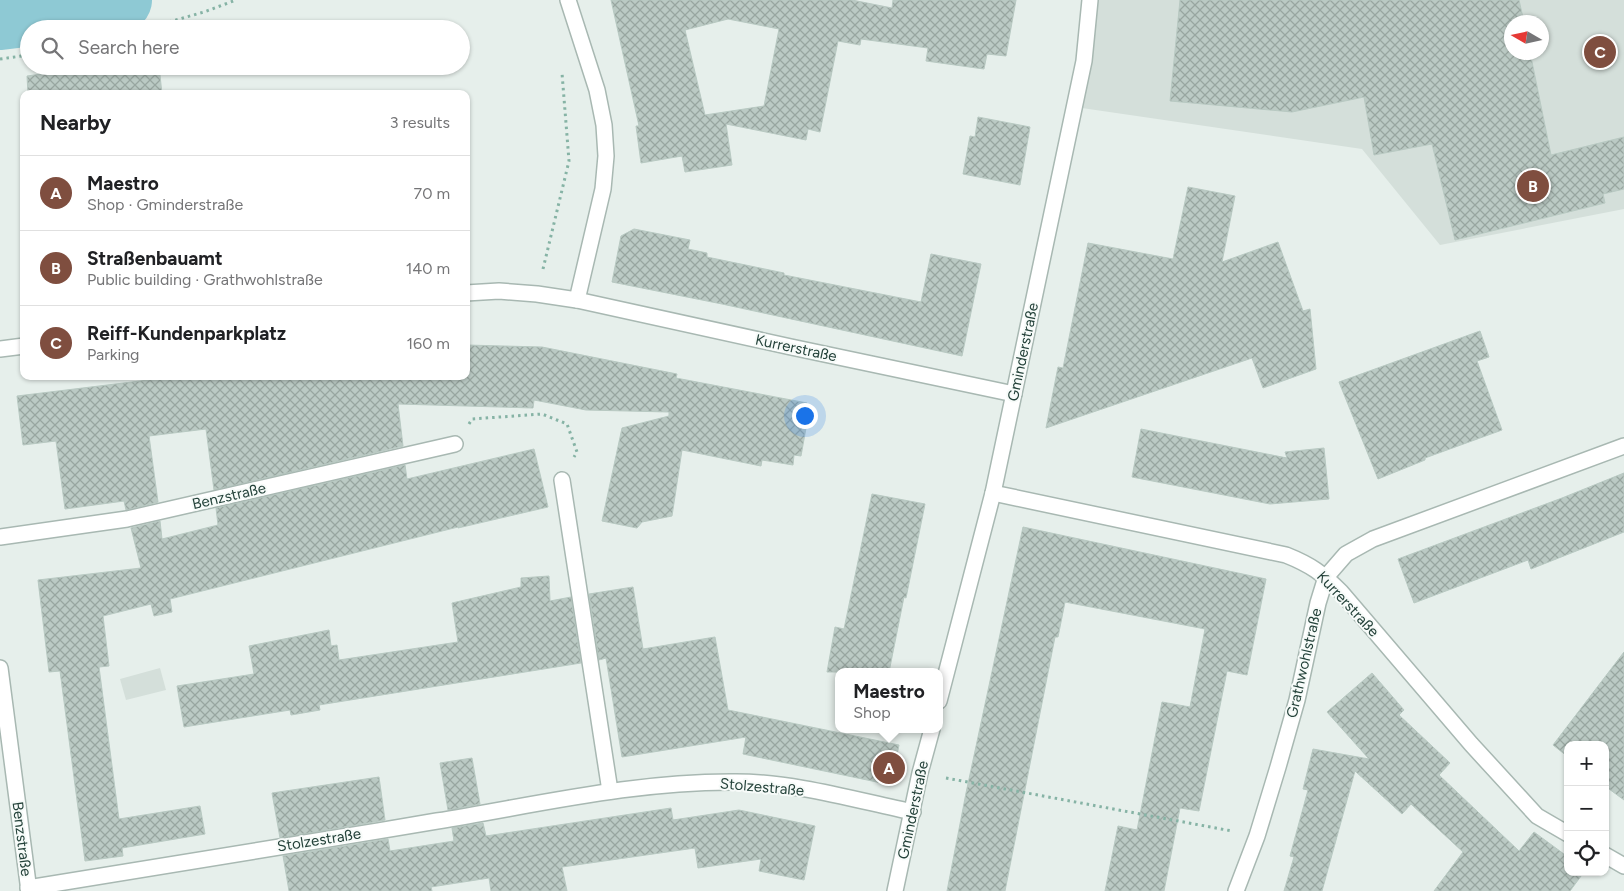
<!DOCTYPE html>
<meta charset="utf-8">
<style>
:root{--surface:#fff;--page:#f2f2f2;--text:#202124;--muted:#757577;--line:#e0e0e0;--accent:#7f4e3f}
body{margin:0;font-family:Figtree,sans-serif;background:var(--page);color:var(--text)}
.controls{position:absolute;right:15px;bottom:15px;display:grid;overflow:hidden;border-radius:10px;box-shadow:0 1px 4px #0004}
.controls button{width:45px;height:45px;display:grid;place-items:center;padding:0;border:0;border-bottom:1px solid var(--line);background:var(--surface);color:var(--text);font:25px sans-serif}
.compass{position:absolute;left:1504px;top:15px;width:45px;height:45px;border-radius:50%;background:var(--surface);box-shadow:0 1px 4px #0004;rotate:279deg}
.you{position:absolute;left:804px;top:415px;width:18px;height:18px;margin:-12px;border:4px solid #fff;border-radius:50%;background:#1a73e8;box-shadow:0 0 0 8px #1a73e833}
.badge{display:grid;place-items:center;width:32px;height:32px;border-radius:50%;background:var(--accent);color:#fff;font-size:16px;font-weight:700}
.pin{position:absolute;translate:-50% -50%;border:2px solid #fff;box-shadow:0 1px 5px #0006}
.popup{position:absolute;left:835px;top:668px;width:108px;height:65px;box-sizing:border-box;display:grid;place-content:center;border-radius:10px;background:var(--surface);filter:drop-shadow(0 1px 4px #0005);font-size:16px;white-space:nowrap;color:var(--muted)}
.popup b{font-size:19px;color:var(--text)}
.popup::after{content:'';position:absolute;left:50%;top:100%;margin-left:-10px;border:10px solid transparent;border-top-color:var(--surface)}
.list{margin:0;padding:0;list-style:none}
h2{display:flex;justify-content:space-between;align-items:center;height:65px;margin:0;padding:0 20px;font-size:21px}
h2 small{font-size:16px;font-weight:400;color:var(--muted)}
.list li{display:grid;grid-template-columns:32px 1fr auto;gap:15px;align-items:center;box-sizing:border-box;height:75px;padding:0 20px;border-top:1px solid var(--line)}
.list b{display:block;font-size:19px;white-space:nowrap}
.list p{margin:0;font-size:16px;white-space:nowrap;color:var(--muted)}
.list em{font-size:16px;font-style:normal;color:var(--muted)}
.icon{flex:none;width:28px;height:28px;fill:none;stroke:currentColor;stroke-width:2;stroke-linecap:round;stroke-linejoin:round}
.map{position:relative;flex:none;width:1624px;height:891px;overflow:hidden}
.search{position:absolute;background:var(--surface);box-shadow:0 1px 4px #0004;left:20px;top:20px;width:450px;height:55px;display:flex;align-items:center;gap:12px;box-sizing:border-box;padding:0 18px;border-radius:28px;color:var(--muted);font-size:19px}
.panel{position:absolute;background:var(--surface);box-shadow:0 1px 4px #0004;left:20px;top:90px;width:450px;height:290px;border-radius:10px}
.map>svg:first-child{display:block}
</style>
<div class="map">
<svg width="1624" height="891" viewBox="0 0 1624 891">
<defs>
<pattern id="building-cross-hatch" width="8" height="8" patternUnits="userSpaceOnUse" patternTransform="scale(1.25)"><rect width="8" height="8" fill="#bbcac4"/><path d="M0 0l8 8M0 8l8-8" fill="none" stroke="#98a6a0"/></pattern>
</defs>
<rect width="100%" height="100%" fill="#e6efeb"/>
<g fill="#d4dfda" fill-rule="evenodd">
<path d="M1090,0H1624V209L1440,245L1362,149L1075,107ZM1512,22H1542V52H1512Z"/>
<path d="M160,668L166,690L126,700L120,679Z"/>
</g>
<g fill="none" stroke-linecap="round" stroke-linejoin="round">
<path stroke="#8ec9d4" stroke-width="64" d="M0,18L73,9L120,0"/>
</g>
<g fill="url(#building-cross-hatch)" stroke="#b8c9c2" fill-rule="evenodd">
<path d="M611,0H852L892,8L893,0H1016L1006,56L987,54L984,69L926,61L928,48L861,39L860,45L838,41L820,132L808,129L806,140L726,124L732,165L685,172L682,156L641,163L636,126H639ZM728,19L779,29L764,106L705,115L685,30Z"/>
<path d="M1180,0H1519L1524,22H1512V52H1530L1551,155L1624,137V189L1603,194L1605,203L1455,240L1432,144L1374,155L1364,97L1292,112L1170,101Z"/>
<path d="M99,66H159L162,94H28L27,76Z"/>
<path d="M978,117L1030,127L1020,185L963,174L970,136L975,137Z"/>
<path d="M1188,187L1235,196L1222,262L1278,242L1303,311L1310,309L1316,369L1263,388L1252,358L1046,428L1058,367L1063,368L1088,243L1173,259Z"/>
<path d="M634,229L690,240L688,249L707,253V257L784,273V275L921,302L931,254L981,264L962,356L722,304L612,282L621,236Z"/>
<path d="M1480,331L1489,357L1477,361L1502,430L1425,458V460L1378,479L1339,382Z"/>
<path d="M466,345L542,347L677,374L676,378L807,403L802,427L806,428L801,456L794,455L793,465L762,460L761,466L682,450L672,516L642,522L637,528L602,521L622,428L669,416V412L586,410L534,400L533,408L398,404L403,446L214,490L206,429L149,436L158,502L126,510L124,501L65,509L56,441L23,445L17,396L181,376H466Z"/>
<path d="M1141,429L1287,458L1285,452L1324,448L1329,499L1270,504L1132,477Z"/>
<path d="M534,449L548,507L458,528V527L170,599L172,612L154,616L151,604L103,616L109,666L99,667L119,819L200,806L205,834L122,848L123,856L85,861L60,671L49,672L38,580L141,568L131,528L160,521L162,539L218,525L216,508L405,465L407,479Z"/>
<path d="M1624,473V532L1531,569L1528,560L1414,603L1398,559L1562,498Z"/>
<path d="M872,494L925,504L906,598L904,597L889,672H827L835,627L844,629Z"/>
<path d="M1023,527L1266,579L1247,675L1227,671L1199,811L1180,808L1164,891H1105L1118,826L1137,830L1162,702L1190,707L1205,629L1065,602L1058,637H1055L1005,891H947L966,793Z"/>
<path d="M549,576L550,601L571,597L581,663L319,705L320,710L291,715L290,710L184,727L177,686L254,674L249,646L329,630L331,646L337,645L339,660L458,642L452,603L521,587V578Z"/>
<path d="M633,587L643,649L715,637L728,710L899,745L891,785L743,754L746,737L622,757L606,658L599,660L589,594Z"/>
<path d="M1624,652V800L1605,786V745H1568V757L1553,745Z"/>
<path d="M1372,673L1404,710L1399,715L1450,763L1439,775L1519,851L1534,832L1568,857V872H1584L1570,891H1434L1463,852L1411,804L1402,814L1355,771L1322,891H1284L1294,857L1290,856L1308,790L1303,789L1313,749L1369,759L1327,712Z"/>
<path d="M472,758L480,804L448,810L440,763Z"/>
<path d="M379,777L385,820L280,838L272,793Z"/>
<path d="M671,808L673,820L739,810L815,826L804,880L759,871L761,859L698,868L695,848L562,867L567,891H491L489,878L431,887L432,891H289L283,856L388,839L390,851L454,841L452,828L483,823L486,836Z"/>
</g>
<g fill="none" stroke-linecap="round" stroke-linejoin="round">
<g stroke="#a8b8b2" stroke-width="18">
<g id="minor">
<path d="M568,0L597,90L604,125L606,156L603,189L577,300"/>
<path d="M466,293L499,291L537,294L577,300L791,347L1014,394"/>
<path d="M0,349L24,346"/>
<path d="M562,480L610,791"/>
<path d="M993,493L1286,555C1311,565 1322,573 1341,592L1471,744L1537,816L1568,834"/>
<path d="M0,537L127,519L455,444"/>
<path d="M0,668L29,891"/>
<path d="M939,701L993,493L1084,61L1090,0"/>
<path d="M1605,855L1624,866"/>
<path d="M28,888C165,866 301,844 437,821C536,805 635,781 736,782C795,782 855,800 913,812"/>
<path d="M895,891L920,773L932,729"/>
<path d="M1236,891L1257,836L1278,767L1297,700L1318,603L1326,577L1346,554L1373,539L1624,446"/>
</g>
</g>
<g stroke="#86b3a5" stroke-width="3" stroke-dasharray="2.5 4" stroke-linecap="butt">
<path d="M144,29L204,12L236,0"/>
<path d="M0,59L29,55"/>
<path d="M543,269L569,161L562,73"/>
<path d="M469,424L472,419L542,414L567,424L577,452L574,457"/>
<path d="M946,778L1232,831"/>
</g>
<use href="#minor" stroke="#fff" stroke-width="15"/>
</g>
<g text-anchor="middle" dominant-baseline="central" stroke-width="4" stroke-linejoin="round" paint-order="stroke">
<g font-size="15" fill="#24423a" stroke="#f7fbf9">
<text transform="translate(796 348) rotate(12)">Kurrerstraße</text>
<text transform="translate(1023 352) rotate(-78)">Gminderstraße</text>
<text transform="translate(229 496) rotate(-13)">Benzstraße</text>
<text transform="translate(1348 604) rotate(47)">Kurrerstraße</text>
<text transform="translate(1304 663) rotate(-77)">Grathwohlstraße</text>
<text transform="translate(762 787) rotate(5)">Stolzestraße</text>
<text transform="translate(913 810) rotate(-78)">Gminderstraße</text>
<text transform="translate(22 839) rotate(83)">Benzstraße</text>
<text transform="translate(319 840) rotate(-9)">Stolzestraße</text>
</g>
</g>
</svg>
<div class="controls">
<button>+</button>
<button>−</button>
<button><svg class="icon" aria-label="locate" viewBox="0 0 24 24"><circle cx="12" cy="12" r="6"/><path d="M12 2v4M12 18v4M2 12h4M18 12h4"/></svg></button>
</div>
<svg class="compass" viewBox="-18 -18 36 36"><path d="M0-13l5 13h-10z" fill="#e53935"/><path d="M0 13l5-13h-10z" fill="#757577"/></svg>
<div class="you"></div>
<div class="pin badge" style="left:889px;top:768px">A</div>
<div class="popup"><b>Maestro</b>Shop</div>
<div class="pin badge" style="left:1533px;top:186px">B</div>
<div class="pin badge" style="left:1600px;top:52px">C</div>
<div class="search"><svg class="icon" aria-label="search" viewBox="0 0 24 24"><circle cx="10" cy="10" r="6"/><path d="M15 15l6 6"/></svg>Search here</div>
<section class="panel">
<h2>Nearby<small>3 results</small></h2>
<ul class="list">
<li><span class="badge">A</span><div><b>Maestro</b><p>Shop · Gminderstraße</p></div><em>70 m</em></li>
<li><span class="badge">B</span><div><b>Straßenbauamt</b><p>Public building · Grathwohlstraße</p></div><em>140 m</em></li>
<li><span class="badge">C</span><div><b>Reiff-Kundenparkplatz</b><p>Parking</p></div><em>160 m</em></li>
</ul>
</section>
</div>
